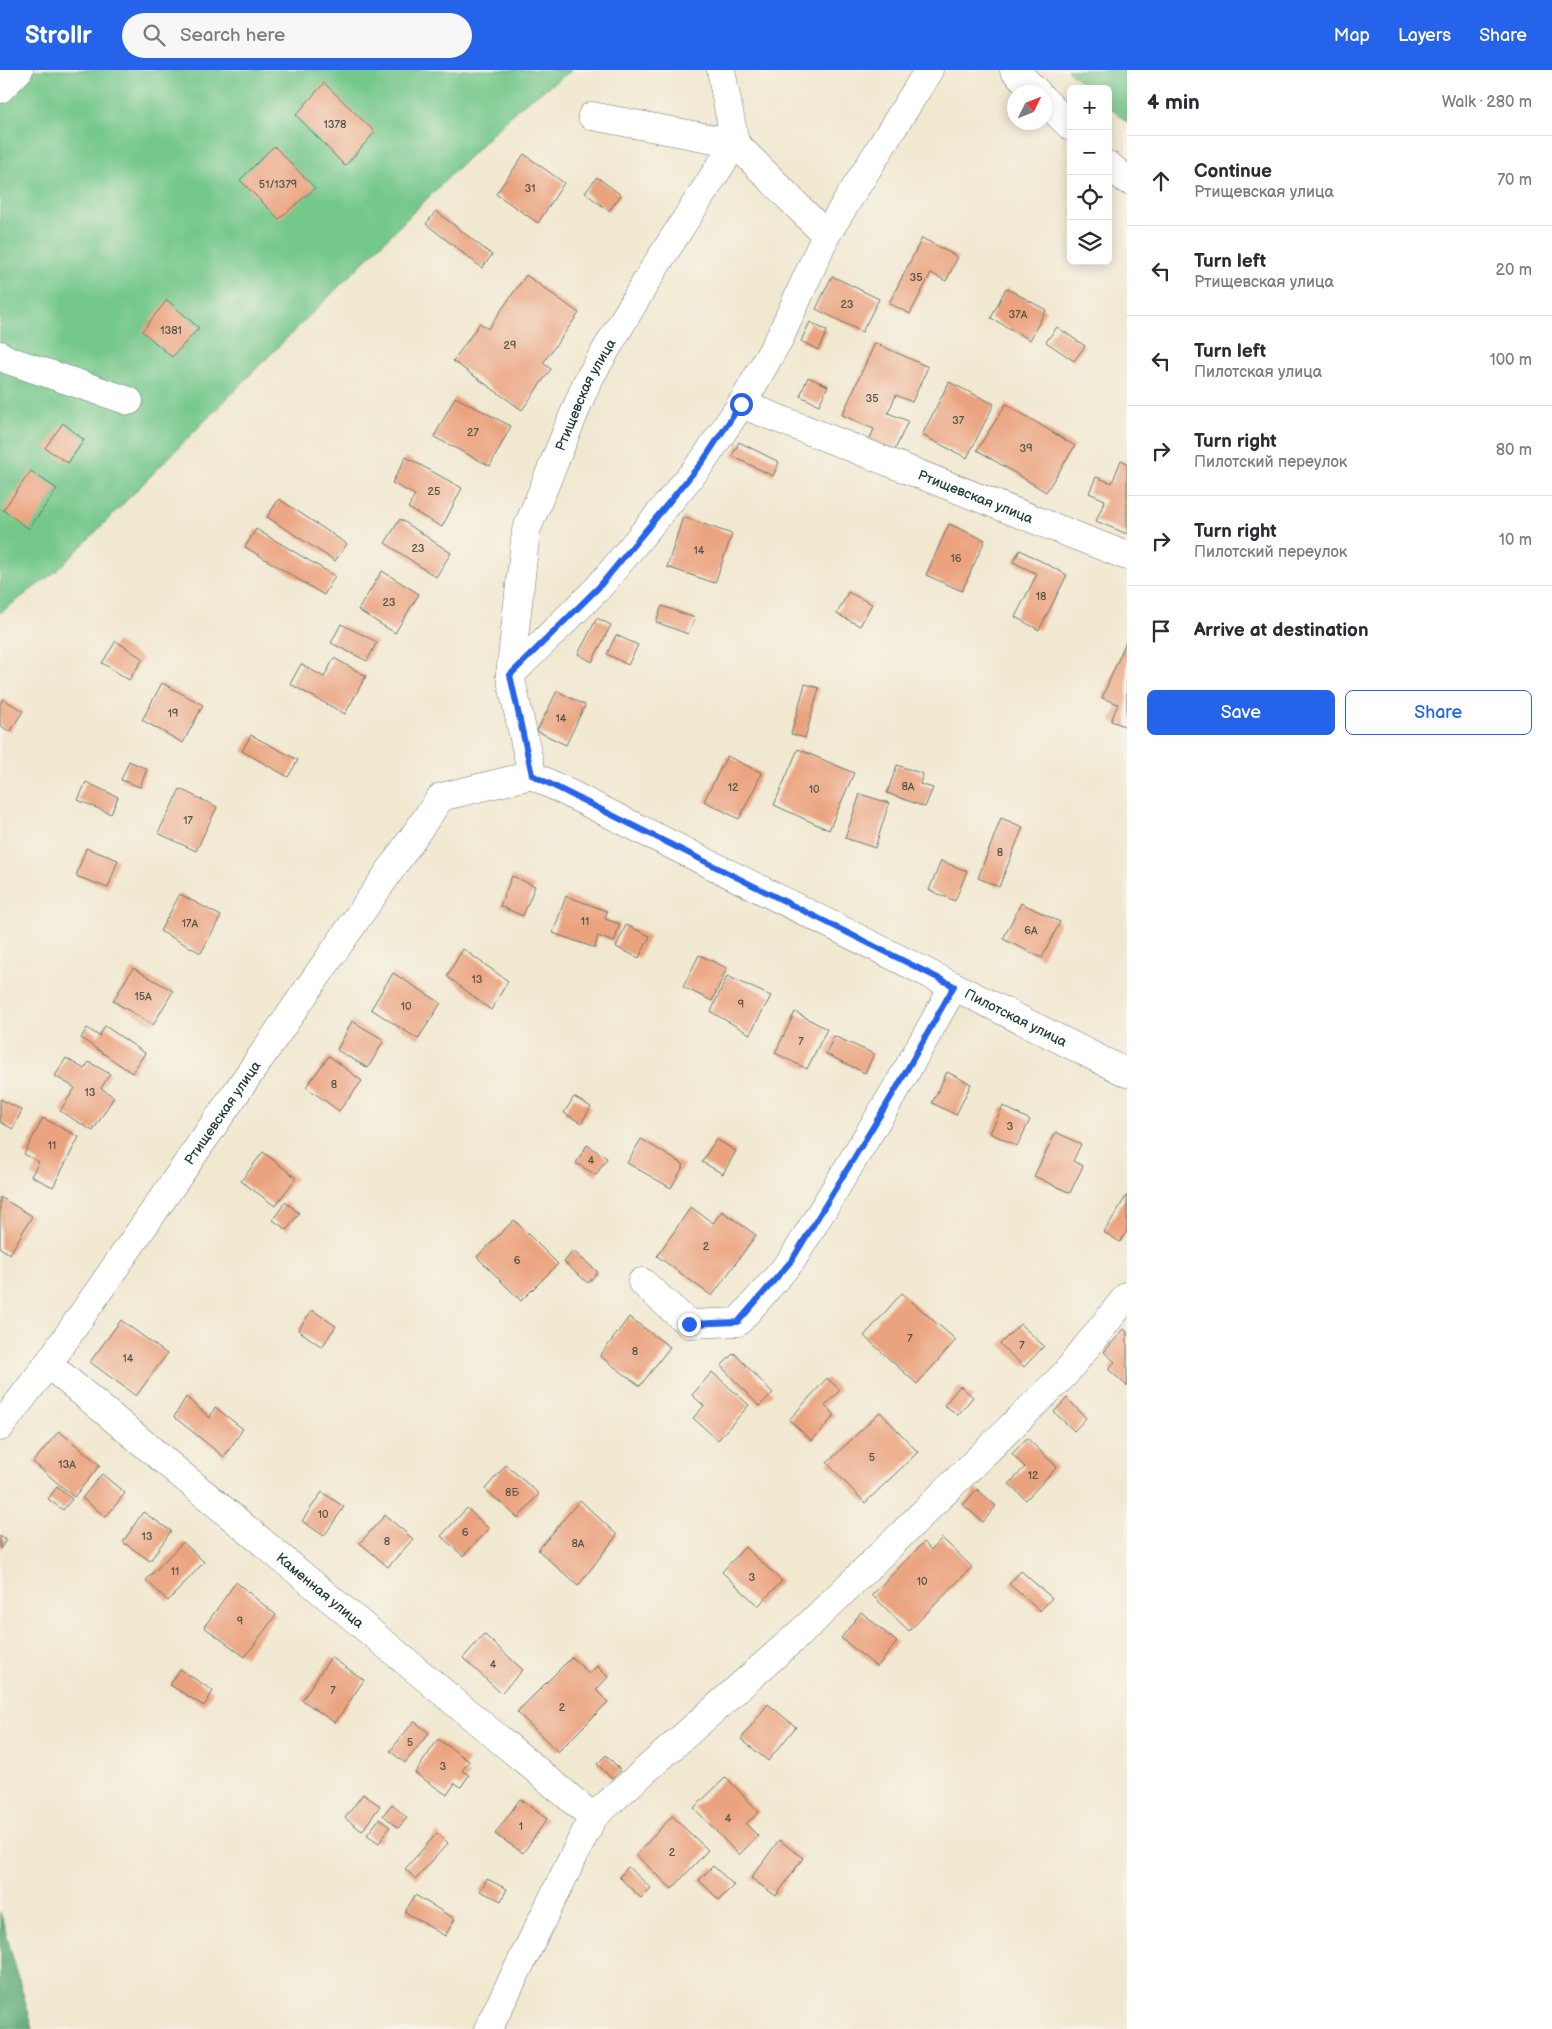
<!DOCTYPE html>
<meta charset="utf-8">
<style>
:root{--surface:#fff;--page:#f7f7f7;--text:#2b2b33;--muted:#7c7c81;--line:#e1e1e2;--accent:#2563eb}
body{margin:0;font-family:"Balsamiq Sans",sans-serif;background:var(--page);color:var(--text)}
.controls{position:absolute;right:15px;top:15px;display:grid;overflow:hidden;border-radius:8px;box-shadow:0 2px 12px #0003}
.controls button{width:45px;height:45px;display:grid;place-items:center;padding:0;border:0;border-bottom:1px solid var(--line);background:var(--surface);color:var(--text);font:25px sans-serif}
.compass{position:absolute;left:1007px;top:15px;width:45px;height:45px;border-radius:50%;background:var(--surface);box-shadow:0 2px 12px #0003;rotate:47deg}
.stop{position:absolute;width:15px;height:15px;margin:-11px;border:4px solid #2563eb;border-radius:50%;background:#fff}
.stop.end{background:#2563eb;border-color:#fff;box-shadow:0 1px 5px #0008}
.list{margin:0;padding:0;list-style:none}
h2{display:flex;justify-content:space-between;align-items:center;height:65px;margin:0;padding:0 20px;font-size:21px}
h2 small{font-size:16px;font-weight:400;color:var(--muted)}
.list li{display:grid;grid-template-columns:32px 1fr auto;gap:15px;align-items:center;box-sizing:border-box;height:90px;padding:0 20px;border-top:1px solid var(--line)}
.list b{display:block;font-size:19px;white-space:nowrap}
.list p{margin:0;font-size:16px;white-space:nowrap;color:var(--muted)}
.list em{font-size:16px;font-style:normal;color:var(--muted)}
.actions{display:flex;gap:10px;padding:15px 20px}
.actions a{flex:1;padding:11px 0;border:1px solid var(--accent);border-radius:8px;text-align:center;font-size:18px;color:var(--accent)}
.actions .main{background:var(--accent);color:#fff}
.icon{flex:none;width:28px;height:28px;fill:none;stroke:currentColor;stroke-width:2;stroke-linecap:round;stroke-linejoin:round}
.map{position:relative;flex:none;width:1127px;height:1959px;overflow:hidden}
header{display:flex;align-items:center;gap:30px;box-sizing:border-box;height:70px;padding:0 25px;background:var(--accent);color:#fff}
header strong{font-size:24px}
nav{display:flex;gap:28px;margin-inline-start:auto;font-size:18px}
.search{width:350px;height:45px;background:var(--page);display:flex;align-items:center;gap:12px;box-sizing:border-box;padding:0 18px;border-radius:28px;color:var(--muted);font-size:19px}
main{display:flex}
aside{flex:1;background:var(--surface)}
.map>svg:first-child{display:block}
</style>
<header>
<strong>Strollr</strong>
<div class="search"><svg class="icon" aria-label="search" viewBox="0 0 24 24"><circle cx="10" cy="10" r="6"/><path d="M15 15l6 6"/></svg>Search here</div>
<nav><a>Map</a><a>Layers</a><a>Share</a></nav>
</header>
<main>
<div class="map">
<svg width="1127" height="1959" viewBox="0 0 1127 1959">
<rect width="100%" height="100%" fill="#f7f3e8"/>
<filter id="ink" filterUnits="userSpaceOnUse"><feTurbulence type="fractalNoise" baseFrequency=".02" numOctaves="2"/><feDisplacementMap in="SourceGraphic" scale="10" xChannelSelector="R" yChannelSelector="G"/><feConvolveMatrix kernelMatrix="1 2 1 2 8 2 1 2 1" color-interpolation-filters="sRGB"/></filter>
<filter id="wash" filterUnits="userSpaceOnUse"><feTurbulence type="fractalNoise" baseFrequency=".0096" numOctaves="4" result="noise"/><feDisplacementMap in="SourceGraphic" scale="20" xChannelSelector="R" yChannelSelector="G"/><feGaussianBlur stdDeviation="1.12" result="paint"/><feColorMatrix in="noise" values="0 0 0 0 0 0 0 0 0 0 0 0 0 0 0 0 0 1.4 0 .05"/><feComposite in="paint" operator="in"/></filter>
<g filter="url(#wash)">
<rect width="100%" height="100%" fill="#f1e8d0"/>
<g fill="#74c88b" stroke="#4a8260">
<path d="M0,0H572L518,38L254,301L59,499L0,543Z"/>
<path d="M1067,0H1127V52L1108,36V19H1089Z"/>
</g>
<path fill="#5fac77" stroke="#3f7456" d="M0,1842L33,1959H0Z"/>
<g id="blocks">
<g fill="#eba37f">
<path d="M324,13L375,62L345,96L296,45Z"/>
<path d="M274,76L315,118L279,149L240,110Z"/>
<path d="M524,84L564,113L538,153L496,124Z"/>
<path d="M597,107L621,125L609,141L585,123Z"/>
<path d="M436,141L492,185L482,198L426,154Z"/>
<path d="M922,168L958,187L946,211L931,203L910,244L889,233Z"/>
<path d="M526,205L579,243L543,293L551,299L522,340L453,291L480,253L488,259Z"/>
<path d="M832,206L879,229L862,262L816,239Z"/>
<path d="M1006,218L1046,240L1030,270L991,248Z"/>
<path d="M167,230L199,258L172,287L142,261Z"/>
<path d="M810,252L827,261L818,280L801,271Z"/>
<path d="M1057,257L1085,276L1074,291L1046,272Z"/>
<path d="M875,273L928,297L912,332L896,325L888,343L908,351L893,384L868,373L874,359L842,345Z"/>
<path d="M808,307L828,316L819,335L800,326Z"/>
<path d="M949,312L994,334L967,388L922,365Z"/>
<path d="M455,327L511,356L490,396L434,367Z"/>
<path d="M1006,334L1075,376L1046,422L977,380Z"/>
<path d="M63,353L84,370L68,393L45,378Z"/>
<path d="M739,372L779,392L773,406L732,386Z"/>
<path d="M406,387L462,418L442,457L408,438L415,425L392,413Z"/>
<path d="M1121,390L1127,393V464L1096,451L1105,430L1089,423L1096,407L1112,413Z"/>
<path d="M31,401L57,419L29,459L3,440Z"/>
<path d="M279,429L347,474L335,491L267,447Z"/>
<path d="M683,447L732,464L715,513L667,497Z"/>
<path d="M400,449L451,483L436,507L385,473Z"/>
<path d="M949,454L985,470L962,521L926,505Z"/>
<path d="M256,459L335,506L324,525L245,477Z"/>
<path d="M1020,480L1067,505L1039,560L1015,547L1037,504L1013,492Z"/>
<path d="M382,501L419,524L395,563L358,540Z"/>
<path d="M848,522L872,534L860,556L837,544Z"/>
<path d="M662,536L695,548L688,564L656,552Z"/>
<path d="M597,548L611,555L592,592L578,584Z"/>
<path d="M341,554L377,572L367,591L331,573Z"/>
<path d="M616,565L638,575L628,595L607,584Z"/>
<path d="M1127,569V657L1111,651L1118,634L1102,628Z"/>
<path d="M116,571L143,589L129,610L102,593Z"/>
<path d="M334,588L366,606L345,644L290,614L301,594L324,607Z"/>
<path d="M162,613L203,635L183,673L142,650Z"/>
<path d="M805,614L819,618L805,668L791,664Z"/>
<path d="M557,621L585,635L566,675L537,661Z"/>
<path d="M3,629L23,641L10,662L0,655V634Z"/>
<path d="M251,665L298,690L288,707L242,681Z"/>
<path d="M798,679L854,703L829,760L774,735Z"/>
<path d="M727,686L762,703L739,749L704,731Z"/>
<path d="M129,691L147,699L140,717L121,710Z"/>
<path d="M897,695L923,704L920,714L933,718L925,737L887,723Z"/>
<path d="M86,712L118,727L111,744L78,730Z"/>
<path d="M180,719L217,737L196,781L158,763Z"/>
<path d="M860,724L889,733L875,778L845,768Z"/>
<path d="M1001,748L1023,757L999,817L978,808Z"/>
<path d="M86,778L118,790L108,818L76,806Z"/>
<path d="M941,791L967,801L955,831L929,820Z"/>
<path d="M512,806L535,816L523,846L500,836Z"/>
<path d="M180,824L221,846L201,883L160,861Z"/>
<path d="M566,826L607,841L605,849L620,854L614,872L598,866L595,878L553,863Z"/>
<path d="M1021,833L1060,852L1042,888L1003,869Z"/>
<path d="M626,855L650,866L639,888L616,877Z"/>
<path d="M463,879L508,911L491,940L447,906Z"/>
<path d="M699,885L727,898L712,931L683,917Z"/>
<path d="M133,898L173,921L153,955L113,931Z"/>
<path d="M393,903L441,933L418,969L371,939Z"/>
<path d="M727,906L771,926L750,964L711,942Z"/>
<path d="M795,942L827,959L807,999L775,983Z"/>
<path d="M352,951L384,970L368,998L337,980Z"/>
<path d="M105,956L145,983L132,1003L81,968L87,958L99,966Z"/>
<path d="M834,966L874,984L865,1003L826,984Z"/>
<path d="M329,986L362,1011L339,1041L306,1017Z"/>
<path d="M66,988L84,999L89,992L110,1004L101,1018L114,1027L93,1061L60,1041L75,1018L55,1006Z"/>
<path d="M947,1002L971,1014L956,1045L932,1033Z"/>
<path d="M574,1027L591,1037L581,1053L564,1043Z"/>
<path d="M0,1029L22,1040L13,1059L0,1052Z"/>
<path d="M1003,1036L1030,1050L1017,1076L990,1063Z"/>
<path d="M43,1048L79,1067L53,1117L31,1106L39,1092L24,1084Z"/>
<path d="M1056,1062L1081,1074L1073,1091L1083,1096L1070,1123L1034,1106Z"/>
<path d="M641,1069L684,1095L671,1118L627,1093Z"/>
<path d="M716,1069L736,1081L723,1104L702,1092Z"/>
<path d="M587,1075L607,1088L596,1105L576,1093Z"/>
<path d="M263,1082L296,1108L275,1136L241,1111Z"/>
<path d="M1127,1125V1161L1120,1172L1104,1162Z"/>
<path d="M0,1127L32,1146L10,1184L0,1178Z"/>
<path d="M285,1132L299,1143L287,1160L273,1150Z"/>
<path d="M691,1137L713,1153L722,1141L756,1165L712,1226L657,1186Z"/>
<path d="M514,1150L558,1194L521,1231L477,1187Z"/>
<path d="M573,1181L598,1202L588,1213L564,1192Z"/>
<path d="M902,1223L956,1270L917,1314L864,1266Z"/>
<path d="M312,1240L336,1256L322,1277L298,1260Z"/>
<path d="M629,1247L670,1277L640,1316L600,1286Z"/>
<path d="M121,1250L167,1284L136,1326L90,1292Z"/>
<path d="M1020,1254L1044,1276L1024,1297L1000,1274Z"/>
<path d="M1124,1259L1127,1262V1316L1108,1299L1115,1292L1104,1282Z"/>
<path d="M734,1283L773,1323L759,1336L721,1296Z"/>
<path d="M712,1302L749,1335L718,1370L693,1348L704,1336L692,1325Z"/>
<path d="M827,1308L840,1320L825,1336L835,1345L812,1371L789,1350Z"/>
<path d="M960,1316L973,1327L958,1345L944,1335Z"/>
<path d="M186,1327L210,1348L215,1337L243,1359L224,1387L174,1347Z"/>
<path d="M1067,1328L1086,1348L1074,1361L1054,1342Z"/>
<path d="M880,1342L918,1382L865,1433L827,1393Z"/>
<path d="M59,1361L100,1395L74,1427L33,1392Z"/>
<path d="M1027,1368L1057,1397L1026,1430L1009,1414L1025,1397L1012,1384Z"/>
<path d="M506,1395L539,1424L518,1448L485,1419Z"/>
<path d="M102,1404L125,1423L106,1447L82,1428Z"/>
<path d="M57,1417L72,1429L63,1440L48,1429Z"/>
<path d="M977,1419L996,1436L983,1452L963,1435Z"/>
<path d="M322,1422L344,1437L324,1466L302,1451Z"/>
<path d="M580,1430L617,1465L578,1516L538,1480Z"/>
<path d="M467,1438L489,1459L463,1486L441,1466Z"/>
<path d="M143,1442L171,1461L150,1491L123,1472Z"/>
<path d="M385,1445L413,1469L388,1497L360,1473Z"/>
<path d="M0,1466L6,1470L0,1479Z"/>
<path d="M942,1468L972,1497L909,1561L872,1525L924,1472L931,1480Z"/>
<path d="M183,1472L204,1492L168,1531L146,1510Z"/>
<path d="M745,1477L782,1511L758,1536L722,1502Z"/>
<path d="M1021,1501L1052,1528L1040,1541L1009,1514Z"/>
<path d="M236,1512L276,1545L245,1587L204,1557Z"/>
<path d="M861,1542L897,1572L877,1597L841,1568Z"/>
<path d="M484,1564L523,1600L501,1623L463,1588Z"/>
<path d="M331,1587L364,1610L335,1653L302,1630Z"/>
<path d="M572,1587L589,1604L597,1596L608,1607L596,1620L608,1632L558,1682L517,1642Z"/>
<path d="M180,1599L213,1621L204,1636L170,1615Z"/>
<path d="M768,1634L796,1657L768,1691L741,1669Z"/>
<path d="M414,1651L429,1663L405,1693L390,1681Z"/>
<path d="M438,1669L469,1691L462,1701L469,1705L461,1717L455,1713L447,1725L415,1703Z"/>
<path d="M606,1685L621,1700L612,1709L597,1694Z"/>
<path d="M726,1707L759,1742L746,1754L758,1766L739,1785L694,1738Z"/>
<path d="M363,1724L380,1736L362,1761L345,1748Z"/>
<path d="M520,1729L547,1749L523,1783L495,1764Z"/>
<path d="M392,1734L407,1748L398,1758L383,1745Z"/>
<path d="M672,1746L708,1780L672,1819L636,1785Z"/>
<path d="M379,1749L390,1757L379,1773L367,1765Z"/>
<path d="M437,1763L448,1773L416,1809L405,1799Z"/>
<path d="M779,1770L803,1788L776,1826L751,1808Z"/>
<path d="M713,1796L734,1815L719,1830L699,1810Z"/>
<path d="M628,1797L651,1818L641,1828L619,1807Z"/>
<path d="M487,1809L507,1819L501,1831L480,1821Z"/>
<path d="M415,1825L455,1849L445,1866L405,1842Z"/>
</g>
</g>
</g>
<g filter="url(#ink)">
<use href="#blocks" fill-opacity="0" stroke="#68796b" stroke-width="1"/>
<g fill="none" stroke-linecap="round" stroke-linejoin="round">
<g stroke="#68796b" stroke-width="29">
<g id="minor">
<path d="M721,0L735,73L826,165"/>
<path d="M1014,0L1037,22"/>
<path d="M0,19L19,0"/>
<path d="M1044,30L1071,57"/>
<path d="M1108,95L1127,110"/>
<path d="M0,285L8,290L129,331"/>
<path id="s1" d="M741,334L1127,486"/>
<path d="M510,605L599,517L703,391L746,327L780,267L826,165L929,0"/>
<path id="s2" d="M532,705L510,605L526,461L587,312L653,200L735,73L592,46"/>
<path d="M642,1212L689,1254L738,1252L792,1190L899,1014L954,916"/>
<path id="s3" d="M48,1294L593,1747"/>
<path id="s4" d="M0,1357L48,1294L441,727L532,705L1127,1003"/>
<path d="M488,1959L593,1747L809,1555L1064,1305L1127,1226"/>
</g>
</g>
<use href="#minor" stroke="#fff" stroke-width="28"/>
</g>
</g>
<g fill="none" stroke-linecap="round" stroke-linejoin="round" filter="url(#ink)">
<path stroke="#2563eb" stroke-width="6" d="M689,1254L738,1252L792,1190L899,1014L954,916L532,705L510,605L599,517L703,391L741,334"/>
</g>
<g text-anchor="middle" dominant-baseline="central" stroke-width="5" stroke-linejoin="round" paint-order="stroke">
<g font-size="11" fill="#525647">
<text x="335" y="54">1378</text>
<text x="278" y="114">51/1379</text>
<text x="530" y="118">31</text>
<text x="916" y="207">35</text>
<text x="847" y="234">23</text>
<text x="1018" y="244">37А</text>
<text x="171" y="260">1381</text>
<text x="510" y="275">29</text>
<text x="872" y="328">35</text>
<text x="958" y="350">37</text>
<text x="473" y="362">27</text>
<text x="1026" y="378">39</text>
<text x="434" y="421">25</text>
<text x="418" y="478">23</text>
<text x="699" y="480">14</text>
<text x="956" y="488">16</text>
<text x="1041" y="526">18</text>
<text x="389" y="532">23</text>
<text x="173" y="643">19</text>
<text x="561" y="648">14</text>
<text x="908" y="716">8А</text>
<text x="733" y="717">12</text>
<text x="814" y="719">10</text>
<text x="188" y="750">17</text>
<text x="1000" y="782">8</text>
<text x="585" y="851">11</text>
<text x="190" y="853">17А</text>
<text x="1031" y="860">6А</text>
<text x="477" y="909">13</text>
<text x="143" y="926">15А</text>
<text x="741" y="934">9</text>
<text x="406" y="936">10</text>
<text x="801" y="971">7</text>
<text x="334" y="1014">8</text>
<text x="90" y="1022">13</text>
<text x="1010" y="1056">3</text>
<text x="52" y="1075">11</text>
<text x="591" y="1090">4</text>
<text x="706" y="1176">2</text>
<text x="517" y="1190">6</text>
<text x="910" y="1268">7</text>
<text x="1022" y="1275">7</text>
<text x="635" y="1281">8</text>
<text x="128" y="1288">14</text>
<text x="872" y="1387">5</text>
<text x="67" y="1394">13А</text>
<text x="1033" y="1405">12</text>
<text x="512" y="1422">8Б</text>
<text x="323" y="1444">10</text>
<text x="465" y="1462">6</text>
<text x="147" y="1466">13</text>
<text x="387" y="1471">8</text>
<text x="578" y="1473">8А</text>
<text x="175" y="1501">11</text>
<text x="752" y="1507">3</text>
<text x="922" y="1511">10</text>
<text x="240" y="1551">9</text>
<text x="493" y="1594">4</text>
<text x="333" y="1620">7</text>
<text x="562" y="1637">2</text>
<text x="410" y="1672">5</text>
<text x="443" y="1696">3</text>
<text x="728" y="1748">4</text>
<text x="521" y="1756">1</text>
<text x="672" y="1782">2</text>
</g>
<g font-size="14" fill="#1f3d34" stroke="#f7f3e8">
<text stroke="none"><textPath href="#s2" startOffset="396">Ртищевская улица</textPath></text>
<text stroke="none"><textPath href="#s1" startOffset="252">Ртищевская улица</textPath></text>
<text stroke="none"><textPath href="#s4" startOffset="1404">Пилотская улица</textPath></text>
<text stroke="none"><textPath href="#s4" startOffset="385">Ртищевская улица</textPath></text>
<text stroke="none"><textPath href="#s3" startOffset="354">Каменная улица</textPath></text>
</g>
</g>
</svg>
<div class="controls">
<button>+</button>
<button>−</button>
<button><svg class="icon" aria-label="locate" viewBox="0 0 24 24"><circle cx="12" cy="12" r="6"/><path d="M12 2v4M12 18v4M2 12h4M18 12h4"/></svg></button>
<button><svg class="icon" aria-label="layers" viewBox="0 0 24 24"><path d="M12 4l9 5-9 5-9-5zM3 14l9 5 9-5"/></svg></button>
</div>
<svg class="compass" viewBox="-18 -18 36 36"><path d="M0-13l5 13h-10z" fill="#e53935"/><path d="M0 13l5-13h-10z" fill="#7c7c81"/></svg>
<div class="stop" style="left:741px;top:334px"></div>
<div class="stop end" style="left:689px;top:1254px"></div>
</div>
<aside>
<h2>4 min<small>Walk · 280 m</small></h2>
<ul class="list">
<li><svg class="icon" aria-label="ahead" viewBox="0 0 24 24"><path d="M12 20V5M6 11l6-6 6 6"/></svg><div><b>Continue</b><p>Ртищевская улица</p></div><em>70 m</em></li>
<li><svg class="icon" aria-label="left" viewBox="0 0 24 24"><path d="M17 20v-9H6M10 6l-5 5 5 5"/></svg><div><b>Turn left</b><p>Ртищевская улица</p></div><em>20 m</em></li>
<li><svg class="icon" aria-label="left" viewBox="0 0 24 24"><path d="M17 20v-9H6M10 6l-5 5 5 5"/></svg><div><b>Turn left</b><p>Пилотская улица</p></div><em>100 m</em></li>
<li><svg class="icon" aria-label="right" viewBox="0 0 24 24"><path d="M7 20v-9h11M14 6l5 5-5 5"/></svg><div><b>Turn right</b><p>Пилотский переулок</p></div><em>80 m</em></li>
<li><svg class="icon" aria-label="right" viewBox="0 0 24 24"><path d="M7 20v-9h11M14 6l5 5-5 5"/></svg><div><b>Turn right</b><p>Пилотский переулок</p></div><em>10 m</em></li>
<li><svg class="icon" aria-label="arrive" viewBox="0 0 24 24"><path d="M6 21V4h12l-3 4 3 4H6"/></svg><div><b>Arrive at destination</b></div></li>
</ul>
<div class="actions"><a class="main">Save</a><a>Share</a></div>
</aside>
</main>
